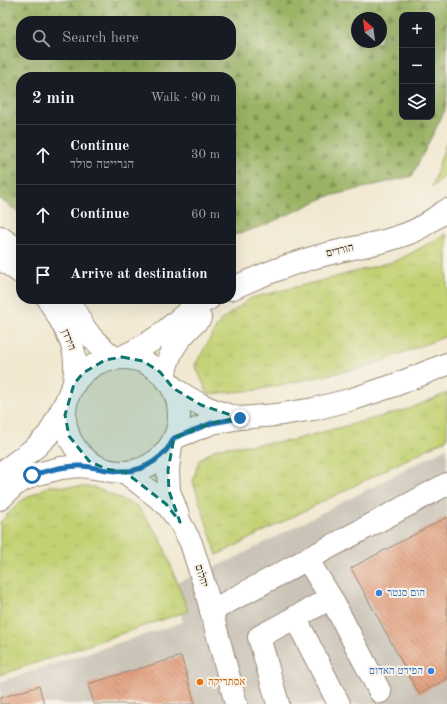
<!DOCTYPE html>
<meta charset="utf-8">
<style>
:root{--surface:#171b24;--page:#242831;--text:#f1f3f6;--muted:#9ea1a6;--line:#363941}
body{margin:0;font-family:"Old Standard TT","Frank Ruhl Libre",serif;background:var(--page);color:var(--text)}
.controls{position:absolute;right:12px;top:12px;display:grid;overflow:hidden;border-radius:8px;box-shadow:0 4px 16px #0002}
.controls button{width:36px;height:36px;display:grid;place-items:center;padding:0;border:0;border-bottom:1px solid var(--line);background:var(--surface);color:var(--text);font:20px sans-serif}
.compass{position:absolute;left:351px;top:12px;width:36px;height:36px;border-radius:50%;background:var(--surface);box-shadow:0 4px 16px #0002;rotate:332deg}
.stop{position:absolute;width:12px;height:12px;margin:-9px;border:3px solid #1f6fb2;border-radius:50%;background:#fff}
.stop.end{background:#1f6fb2;border-color:#fff;box-shadow:0 1px 4px #0008}
.list{margin:0;padding:0;list-style:none}
h2{display:flex;justify-content:space-between;align-items:center;height:52px;margin:0;padding:0 16px;font-size:17px}
h2 small{font-size:13px;font-weight:400;color:var(--muted)}
.list li{display:grid;grid-template-columns:26px 1fr auto;gap:12px;align-items:center;box-sizing:border-box;height:60px;padding:0 16px;border-top:1px solid var(--line)}
.list b{display:block;font-size:15px;white-space:nowrap}
.list p{margin:0;font-size:13px;white-space:nowrap;color:var(--muted)}
.list em{font-size:13px;font-style:normal;color:var(--muted)}
.icon{flex:none;width:22px;height:22px;fill:none;stroke:currentColor;stroke-width:2;stroke-linecap:round;stroke-linejoin:round}
.map{position:relative;flex:none;width:447px;height:704px;overflow:hidden}
.search{position:absolute;background:var(--surface);box-shadow:0 4px 16px #0002;left:16px;top:16px;width:220px;height:44px;display:flex;align-items:center;gap:10px;box-sizing:border-box;padding:0 14px;border-radius:16px;color:var(--muted);font-size:15px}
.panel{position:absolute;background:var(--surface);box-shadow:0 4px 16px #0002;left:16px;top:72px;width:220px;height:232px;border-radius:16px}
.map>svg:first-child{display:block}
</style>
<div class="map">
<svg width="447" height="704" viewBox="0 0 447 704">
<defs>
<pattern id="grass-tufts" width="24" height="20" patternUnits="userSpaceOnUse"><rect width="24" height="20" fill="#c3d173"/><path d="M3 7l-1-3M5 7V3M7 7l1-3M15 17l-1-3M17 17v-4M19 17l1-3" fill="none" stroke="#a8b463"/></pattern>
<pattern id="forest-firs" width="22" height="20" patternUnits="userSpaceOnUse"><rect width="22" height="20" fill="#9ab365"/><path d="M5 1l3.5 6h-7zM16 11l3.5 6h-7z" fill="#7f9253"/></pattern>
<pattern id="building-back-hatch" width="6" height="6" patternUnits="userSpaceOnUse"><rect width="6" height="6" fill="#e19c7a"/><path d="M-1 5l2 2M0 0l6 6M5-1l2 2" fill="none" stroke="#b87f63"/></pattern>
</defs>
<rect width="100%" height="100%" fill="#f7f3e8"/>
<filter id="ink" filterUnits="userSpaceOnUse"><feTurbulence type="fractalNoise" baseFrequency=".025" numOctaves="2"/><feDisplacementMap in="SourceGraphic" scale="8" xChannelSelector="R" yChannelSelector="G"/><feConvolveMatrix kernelMatrix="1 2 1 2 8 2 1 2 1" color-interpolation-filters="sRGB"/></filter>
<filter id="wash" filterUnits="userSpaceOnUse"><feTurbulence type="fractalNoise" baseFrequency=".012" numOctaves="4" result="noise"/><feDisplacementMap in="SourceGraphic" scale="16" xChannelSelector="R" yChannelSelector="G"/><feGaussianBlur stdDeviation="0.9" result="paint"/><feColorMatrix in="noise" values="0 0 0 0 0 0 0 0 0 0 0 0 0 0 0 0 0 1.4 0 .05"/><feComposite in="paint" operator="in"/></filter>
<g filter="url(#wash)">
<rect width="100%" height="100%" fill="#f1e8d0"/>
<path fill="#cac3b8" d="M447,448V704H0V682L183,622L173,584L233,559Z"/>
<g fill="url(#grass-tufts)" stroke="#7f7e48">
<path d="M447,140V174L432,187Z"/>
<path d="M447,234V336L365,367L257,390L208,394L195,365L220,321L251,298L328,279L398,260Z"/>
<path d="M447,393V439L217,555L193,482L199,460L217,448L289,441L409,409Z"/>
<path d="M49,486L94,487L137,506L160,537L188,611L0,675V522L21,501Z"/>
</g>
<path fill="url(#forest-firs)" stroke="#6a6e42" fill-rule="evenodd" d="M0,0H447V96L445,110L412,176L326,197L263,226L231,236V77H21V214L0,199ZM402,15H432V117H402ZM357,18H381V42H357ZM21,21H231V55H21Z"/>
<g id="blocks">
<g fill="url(#building-back-hatch)">
<path d="M447,517V679L419,694L351,568Z"/>
<path d="M181,656L195,704H94L88,684Z"/>
<path d="M39,686L44,704H0V698Z"/>
</g>
</g>
</g>
<g filter="url(#ink)">
<use href="#blocks" fill-opacity="0" stroke="#968977" stroke-width="1"/>
<g fill="none" stroke-linecap="round" stroke-linejoin="round">
<g stroke="#968977" stroke-width="24">
<g id="minor">
<path d="M0,237L21,252"/>
<path d="M0,258L21,273"/>
<path d="M231,289C263,274 297,261 331,253C359,246 390,242 416,230C427,224 437,216 447,210"/>
<path d="M48,299C57,315 71,335 74,353C76,363 75,373 74,384"/>
<path d="M68,299L84,327L92,338L115,359"/>
<path d="M122,357C137,350 152,342 165,331C180,319 192,306 209,299"/>
<path d="M164,377C170,346 179,339 200,318"/>
<path d="M171,444L168,470L169,491L178,515"/>
<path d="M125,472L166,504L180,522L191,543L204,584L236,704"/>
<path d="M307,559L331,598"/>
<path d="M211,611L447,484"/>
<path d="M295,617L339,704"/>
<path d="M278,704L259,637L331,598L380,692"/>
</g>
</g>
<g stroke="#968977" stroke-width="24">
<g id="major">
<circle cx="122" cy="415" r="57"/>
<path d="M173,388C195,402 208,410 235,417"/>
<path d="M174,438L212,423L240,418L276,415L314,409L353,399L395,385L447,364"/>
<path d="M0,474L36,447L49,434L65,403"/>
<path d="M0,499L16,484L33,475L61,468L81,466L102,469"/>
</g>
</g>
<use href="#minor" stroke="#fff" stroke-width="22"/>
<use href="#major" stroke="#fff" stroke-width="22"/>
</g>
</g>
<g fill="none" stroke-linecap="round" stroke-linejoin="round" filter="url(#ink)">
<path stroke="#1f6fb2" stroke-width="5" d="M32,475C48,471 65,465 81,466C96,467 110,472 125,471C145,471 165,457 174,438L212,423L240,418"/>
</g>
<path fill="#0f766e" fill-opacity="0.2" stroke="#0f766e" stroke-width="3" stroke-dasharray="8 5" stroke-linejoin="round" d="M122,357L143,361L160,372L173,388L201,405L240,418L212,423L174,438L168,470L169,491L180,522L166,504L125,472L106,469L89,461L69,436L65,415L74,384L83,373L105,360Z"/>
<g fill="#3f7fe0" stroke="#f7f3e8" stroke-width="1.5">
<circle cx="379" cy="593" r="4"/>
<circle cx="431" cy="671" r="4"/>
</g>
<circle fill="#e8710a" stroke="#f7f3e8" stroke-width="1.5" cx="200" cy="682" r="4"/>
<g text-anchor="middle" dominant-baseline="central" stroke-width="4" stroke-linejoin="round" paint-order="stroke">
<g font-size="11" fill="#3b2a1e" stroke="#f7f3e8">
<text transform="translate(340 251) rotate(-14)">הורדים</text>
<text transform="translate(68 340) rotate(69)">הירדן</text>
<text transform="translate(201 576) rotate(73)">יהלום</text>
</g>
<g font-size="11" fill="#366cbe" stroke="#f7f3e8" text-anchor="start">
<text x="387" y="593">הום סנטר</text>
<text x="423" y="671" text-anchor="end">הפירט האדום</text>
</g>
<g font-size="11" fill="#c56008" stroke="#f7f3e8" text-anchor="start">
<text x="208" y="682">אסתריקה</text>
</g>
</g>
</svg>
<div class="controls">
<button>+</button>
<button>−</button>
<button><svg class="icon" aria-label="layers" viewBox="0 0 24 24"><path d="M12 4l9 5-9 5-9-5zM3 14l9 5 9-5"/></svg></button>
</div>
<svg class="compass" viewBox="-18 -18 36 36"><path d="M0-13l5 13h-10z" fill="#e53935"/><path d="M0 13l5-13h-10z" fill="#9ea1a6"/></svg>
<div class="stop" style="left:32px;top:475px"></div>
<div class="stop end" style="left:240px;top:418px"></div>
<div class="search"><svg class="icon" aria-label="search" viewBox="0 0 24 24"><circle cx="10" cy="10" r="6"/><path d="M15 15l6 6"/></svg>Search here</div>
<section class="panel">
<h2>2 min<small>Walk · 90 m</small></h2>
<ul class="list">
<li><svg class="icon" aria-label="ahead" viewBox="0 0 24 24"><path d="M12 20V5M6 11l6-6 6 6"/></svg><div><b>Continue</b><p>הנרייטה סולד</p></div><em>30 m</em></li>
<li><svg class="icon" aria-label="ahead" viewBox="0 0 24 24"><path d="M12 20V5M6 11l6-6 6 6"/></svg><div><b>Continue</b></div><em>60 m</em></li>
<li><svg class="icon" aria-label="arrive" viewBox="0 0 24 24"><path d="M6 21V4h12l-3 4 3 4H6"/></svg><div><b>Arrive at destination</b></div></li>
</ul>
</section>
</div>
